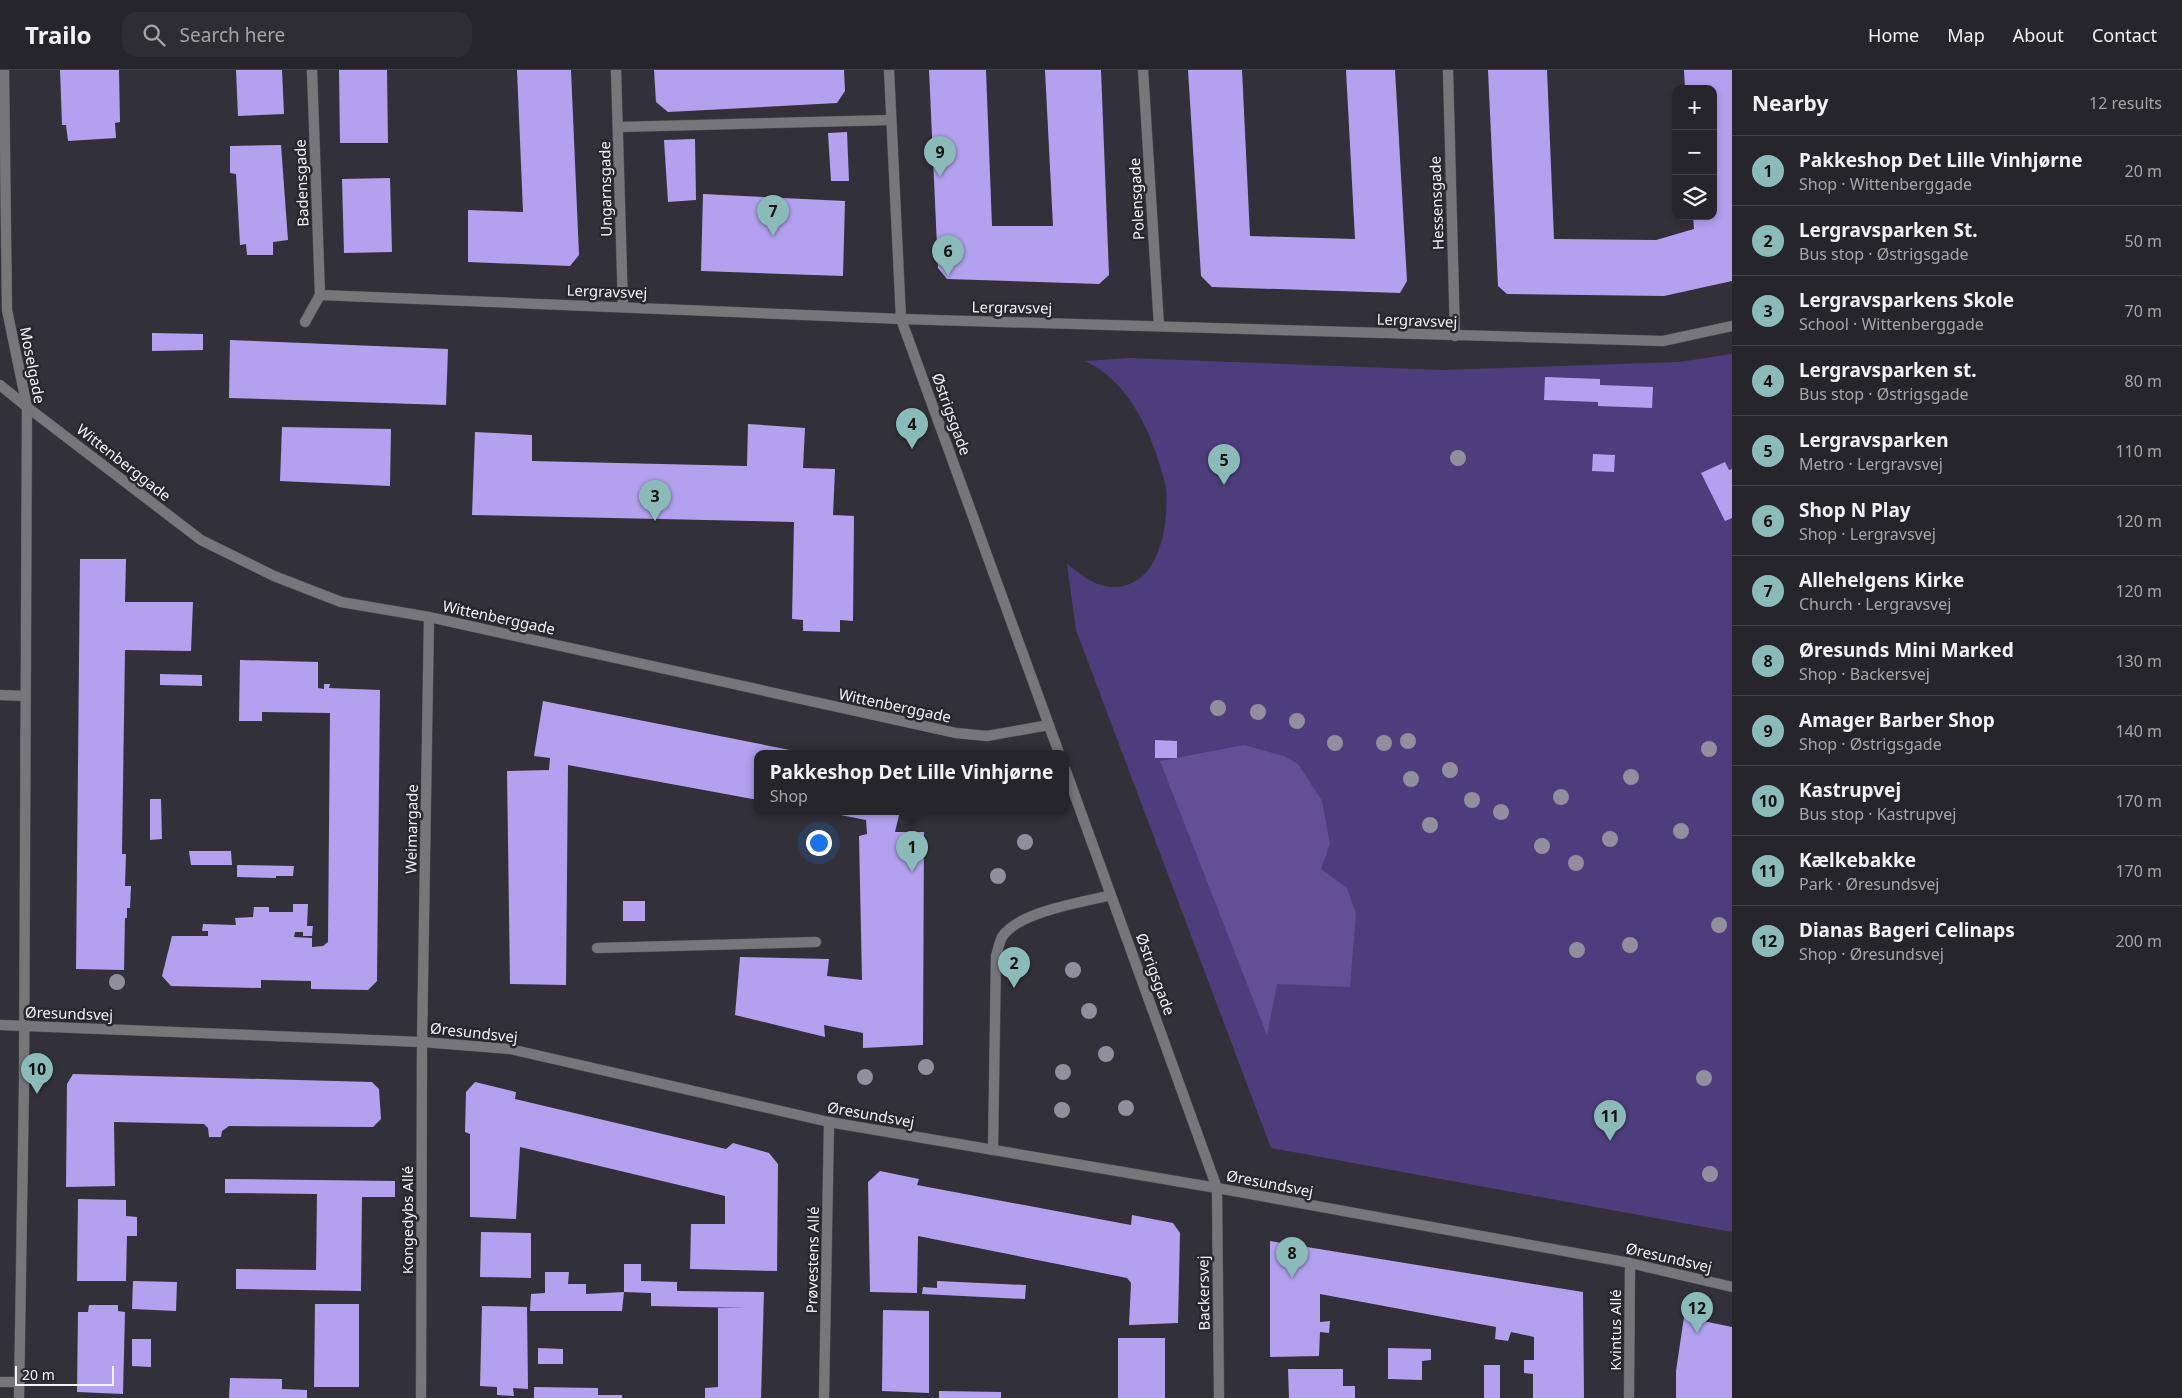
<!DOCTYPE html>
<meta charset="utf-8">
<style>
:root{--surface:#26252b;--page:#2e2d33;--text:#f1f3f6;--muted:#a4a5a9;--line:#424247;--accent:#8bbbb9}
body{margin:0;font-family:"Noto Sans",sans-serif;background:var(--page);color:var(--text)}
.controls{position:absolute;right:15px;top:15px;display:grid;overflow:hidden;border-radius:10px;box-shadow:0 2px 8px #0003}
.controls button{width:45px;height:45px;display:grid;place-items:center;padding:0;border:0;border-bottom:1px solid var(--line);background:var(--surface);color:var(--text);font:25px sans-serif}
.scale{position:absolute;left:15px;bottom:12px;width:99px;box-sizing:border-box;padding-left:5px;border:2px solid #f4f3f8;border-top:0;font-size:14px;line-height:18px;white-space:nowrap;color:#f4f3f8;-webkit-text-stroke:4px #29272e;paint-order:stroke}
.you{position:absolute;left:818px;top:772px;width:18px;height:18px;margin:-12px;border:4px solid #fff;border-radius:50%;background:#1a73e8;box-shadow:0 0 0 8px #1a73e833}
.badge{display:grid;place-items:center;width:32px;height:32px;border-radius:50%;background:var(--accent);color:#111;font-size:16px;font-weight:700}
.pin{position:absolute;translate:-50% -41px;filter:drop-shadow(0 1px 2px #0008)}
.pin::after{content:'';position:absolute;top:26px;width:18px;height:15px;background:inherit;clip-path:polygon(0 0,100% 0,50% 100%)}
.popup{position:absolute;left:754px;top:680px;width:315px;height:65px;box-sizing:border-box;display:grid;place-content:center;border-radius:10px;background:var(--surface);filter:drop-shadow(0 1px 4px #0005);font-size:16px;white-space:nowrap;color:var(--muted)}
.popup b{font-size:19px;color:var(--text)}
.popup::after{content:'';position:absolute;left:50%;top:100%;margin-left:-10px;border:10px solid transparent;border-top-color:var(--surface)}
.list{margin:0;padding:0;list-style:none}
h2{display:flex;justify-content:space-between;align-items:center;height:65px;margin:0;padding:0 20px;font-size:21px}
h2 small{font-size:16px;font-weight:400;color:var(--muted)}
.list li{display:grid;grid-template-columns:32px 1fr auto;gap:15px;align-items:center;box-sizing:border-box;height:70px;padding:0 20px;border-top:1px solid var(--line)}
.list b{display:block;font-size:19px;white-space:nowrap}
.list p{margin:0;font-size:16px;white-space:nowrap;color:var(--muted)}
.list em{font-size:16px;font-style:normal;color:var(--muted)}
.icon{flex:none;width:28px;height:28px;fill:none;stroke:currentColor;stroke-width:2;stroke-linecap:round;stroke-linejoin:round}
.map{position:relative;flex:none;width:1732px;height:1328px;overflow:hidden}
header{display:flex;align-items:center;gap:30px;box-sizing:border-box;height:70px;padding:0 25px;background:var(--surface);border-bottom:1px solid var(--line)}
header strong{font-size:24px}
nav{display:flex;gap:28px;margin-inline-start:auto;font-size:18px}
.search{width:350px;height:45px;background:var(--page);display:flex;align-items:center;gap:12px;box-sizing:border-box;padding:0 18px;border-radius:15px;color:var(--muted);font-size:19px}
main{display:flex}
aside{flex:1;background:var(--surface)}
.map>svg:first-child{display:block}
</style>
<header>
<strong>Trailo</strong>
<div class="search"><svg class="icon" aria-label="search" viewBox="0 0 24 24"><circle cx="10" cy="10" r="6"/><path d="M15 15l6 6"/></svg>Search here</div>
<nav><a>Home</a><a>Map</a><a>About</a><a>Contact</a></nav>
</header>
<main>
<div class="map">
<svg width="1732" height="1328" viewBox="0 0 1732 1328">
<rect width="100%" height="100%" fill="#323139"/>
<path fill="#4e3d7c" d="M1732,284V1162L1271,1078L1076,560L1067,494C1079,503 1094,516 1110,517C1160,520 1169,455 1166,418C1165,411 1162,403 1160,396C1148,355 1126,310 1085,291L1129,288L1442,300L1679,292Z"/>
<path fill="#624f96" d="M1244,675L1284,686L1298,694L1322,731L1330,774L1321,799L1347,818L1356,844L1350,917L1277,914L1267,965L1160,691Z"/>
<g fill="#b3a1ef">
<path d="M60,0H119L120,52L115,53L116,68L68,71L66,55H62Z"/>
<path d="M236,0H282L284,44L238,46Z"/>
<path d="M339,0H387L388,73H340Z"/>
<path d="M517,0H571L579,185L570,196L468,192V140L523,142Z"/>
<path d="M654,0H844L845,21L837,33L668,42L656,32Z"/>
<path d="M929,0H986L992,156H1053L1045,0H1101L1109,205L1099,214L947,209L938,198Z"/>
<path d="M1188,0H1242L1250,166L1355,169L1346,0H1395L1407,211L1400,223L1212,217L1201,206Z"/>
<path d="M1488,0H1547L1554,169L1656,170L1694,159L1693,146H1713V19H1685L1684,0H1732V211L1664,226L1507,224L1498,216Z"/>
<path d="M847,62L849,111H831L828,63Z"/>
<path d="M695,69L696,130L668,132L664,70Z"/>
<path d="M281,75L288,170L273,172V185H247L246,174L240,175L236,104L230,103V76Z"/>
<path d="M390,108L392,182L344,183L342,109Z"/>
<path d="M703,124L845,131L843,206L701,201Z"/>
<path d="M152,263L203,264V280L152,281Z"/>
<path d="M230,270L448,279L446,335L229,328Z"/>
<path d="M1545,307L1600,309V315L1653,317L1652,338L1598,336V332L1544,330Z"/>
<path d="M748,354L805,358L803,398L835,399L833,445L854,446L853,551L840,550V562L803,561V550L792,549L794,452L472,445L475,362L532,365V391L747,396Z"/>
<path d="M282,357L391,359L390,416L280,411Z"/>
<path d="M1593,384L1615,385L1614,402L1592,401Z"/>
<path d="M1725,392L1729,400L1732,399V448L1725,451L1701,403Z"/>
<path d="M80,489H126L125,532H193L191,581L125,580L122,784H126L125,816H131L130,838H127V848H125L124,900L76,899Z"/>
<path d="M240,590L318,592V618L324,619V614H330L329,618L380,620L377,911L368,920L311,919V911L261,910V918L171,916L162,906L172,866H208V861H202L203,854L236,855L235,848L253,847L254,837H269V842H293V834H308L307,856H313L312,866H303V862H295L294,867L312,868V877L323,876L328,872L330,643L262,642V651H239Z"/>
<path d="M160,604L202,605V616L160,615Z"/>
<path d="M543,631L805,683H758V730L568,695L566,915L510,914L507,701L549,700L550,688L534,686Z"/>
<path d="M1155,670L1177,671V688H1155Z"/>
<path d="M150,729H161L162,769L150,770Z"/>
<path d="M820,741H900L895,762H924L923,975L863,978V963L824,955L825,967L735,945L740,887L829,889L827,906L862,910L859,766L867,764L866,750Z"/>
<path d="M189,781H231L232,795H191Z"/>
<path d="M237,795L294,796L293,806H276V808L237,807Z"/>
<rect x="623" y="831" width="22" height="20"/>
<path d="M73,1004L372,1012L379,1019L381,1049L373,1057L229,1056L222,1061L221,1067H209L208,1058L204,1054L114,1052L115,1116L66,1117L67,1014Z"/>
<path d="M475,1012L516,1022L515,1029L726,1079L733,1073L769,1083L778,1094L777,1201L690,1199L691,1154H725V1126L520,1077L516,1149L470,1147V1064L465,1062L466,1022Z"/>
<path d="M880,1101L919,1109L917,1115L1131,1155L1132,1145L1173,1153L1180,1163L1178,1253L1129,1255L1131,1213L1127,1208L918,1166L917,1223L870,1222L868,1112Z"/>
<path d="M225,1109L395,1111V1127H362L361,1221L236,1219V1199L316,1200L317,1124L225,1123Z"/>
<path d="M78,1129L126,1130V1146L137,1147V1166H127L126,1211H77Z"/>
<path d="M481,1162L531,1163V1208L480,1207Z"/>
<path d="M1270,1171L1583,1222L1584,1328H1533V1304L1524,1303V1290H1534V1267L1511,1262L1508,1271L1495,1269L1496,1257L1320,1224V1252L1330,1251L1329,1263L1320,1262L1319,1286L1270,1287Z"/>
<path d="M624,1194H641V1211L677,1212V1221L764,1222L761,1328H705V1318L718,1317V1238H747L651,1236V1223L624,1222L622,1241H530L531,1224L545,1223V1202H569L568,1214H586V1224L624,1222Z"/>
<path d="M133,1211L177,1212L176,1241L132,1239Z"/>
<path d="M937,1211L1026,1215L1025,1229L922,1224L923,1217L937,1218Z"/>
<path d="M315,1234H359V1317H314Z"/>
<path d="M89,1235H118V1241L125,1242L123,1324L77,1322L78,1242H88Z"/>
<path d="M482,1236L527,1237L528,1319L513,1318L514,1326L497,1325V1317L480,1316Z"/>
<path d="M883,1240L929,1241V1323L882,1321Z"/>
<path d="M1684,1247L1732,1257V1328H1676V1301Z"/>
<rect x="1118" y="1268" width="47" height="60"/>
<path d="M132,1269H151V1297L132,1296Z"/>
<path d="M538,1278L563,1279V1294H538Z"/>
<path d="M1388,1278L1431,1279V1290L1422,1291V1310L1388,1309Z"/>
<rect x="1484" y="1295" width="16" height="33"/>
<path d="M1288,1299H1343V1316H1355V1328H1289Z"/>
<path d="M230,1308L282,1309V1319L307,1320V1328H229Z"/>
<path d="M534,1317L598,1318V1325H622V1328H534Z"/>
<path d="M939,1321L1001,1322V1328H939Z"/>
</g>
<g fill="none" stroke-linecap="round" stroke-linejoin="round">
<g stroke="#515058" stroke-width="11">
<g id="service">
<path d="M619,57L891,50"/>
<path d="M597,878L816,872"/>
<path d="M993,1080L996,886C998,880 999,873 1002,867C1019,841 1082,833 1111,825"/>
</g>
</g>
<g stroke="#515058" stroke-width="11">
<g id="minor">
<path d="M4,0L7,240L27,337L201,470L274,506L341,532L429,547L956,663L987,666L1049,655"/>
<path d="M312,0L320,225"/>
<path d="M616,0L623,237"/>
<path d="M1143,0L1159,256"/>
<path d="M1448,0L1455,266"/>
<path d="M305,252L320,225L901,249L1663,271L1732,256"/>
<path d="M0,625L25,626"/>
<path d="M0,1312H19"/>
<path d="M421,1328L422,972L429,547"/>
<path d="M824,1328L829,1052"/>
<path d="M1629,1328L1630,1193"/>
</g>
</g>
<g stroke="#515058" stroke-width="11">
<g id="tertiary">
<path d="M889,0L901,249L1059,683"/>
<path d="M0,315L27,337L24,1013L19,1328"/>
<path d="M1066,701L1217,1118L1219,1328"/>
<path d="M0,955L422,972L510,979L829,1052L1217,1118L1630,1193L1732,1217"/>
</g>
</g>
<use href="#service" stroke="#77767a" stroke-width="10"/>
<use href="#minor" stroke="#77767a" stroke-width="10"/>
<use href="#tertiary" stroke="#77767a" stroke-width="10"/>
</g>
<g fill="#918e9d">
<circle cx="1458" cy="388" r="8"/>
<circle cx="1218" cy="638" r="8"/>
<circle cx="1258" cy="642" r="8"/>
<circle cx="1297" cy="651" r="8"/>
<circle cx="1408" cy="671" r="8"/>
<circle cx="1335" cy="673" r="8"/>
<circle cx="1384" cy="673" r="8"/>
<circle cx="1709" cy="679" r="8"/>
<circle cx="1450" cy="700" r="8"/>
<circle cx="1631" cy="707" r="8"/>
<circle cx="1411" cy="709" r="8"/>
<circle cx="1561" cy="727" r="8"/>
<circle cx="1472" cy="730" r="8"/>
<circle cx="1501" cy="742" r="8"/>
<circle cx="1430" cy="755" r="8"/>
<circle cx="1681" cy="761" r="8"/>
<circle cx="1610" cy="769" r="8"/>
<circle cx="1025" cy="772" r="8"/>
<circle cx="1542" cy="776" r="8"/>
<circle cx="1576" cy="793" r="8"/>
<circle cx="998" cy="806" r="8"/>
<circle cx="1719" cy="855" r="8"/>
<circle cx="1630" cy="875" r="8"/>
<circle cx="1577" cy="880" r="8"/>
<circle cx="1073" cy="900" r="8"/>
<circle cx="117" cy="912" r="8"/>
<circle cx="1089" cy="941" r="8"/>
<circle cx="1106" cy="984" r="8"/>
<circle cx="926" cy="997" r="8"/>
<circle cx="1063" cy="1002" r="8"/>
<circle cx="865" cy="1007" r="8"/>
<circle cx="1704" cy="1008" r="8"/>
<circle cx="1126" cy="1038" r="8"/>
<circle cx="1062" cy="1040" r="8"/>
<circle cx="1710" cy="1104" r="8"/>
</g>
<g text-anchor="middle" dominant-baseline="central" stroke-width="5" stroke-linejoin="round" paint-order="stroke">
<g font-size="15" fill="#f4f3f8" stroke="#29272e">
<text transform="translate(301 113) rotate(-92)">Badensgade</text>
<text transform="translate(605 119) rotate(-91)">Ungarnsgade</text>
<text transform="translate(1136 129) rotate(-93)">Polensgade</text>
<text transform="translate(1436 133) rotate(-92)">Hessensgade</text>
<text transform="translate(607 221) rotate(2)">Lergravsvej</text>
<text transform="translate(1012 237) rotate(1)">Lergravsvej</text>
<text transform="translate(1417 250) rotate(2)">Lergravsvej</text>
<text transform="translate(33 295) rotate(79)">Moselgade</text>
<text transform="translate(952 344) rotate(70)">Østrigsgade</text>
<text transform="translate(124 392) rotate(38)">Wittenberggade</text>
<text transform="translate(499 547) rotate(12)">Wittenberggade</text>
<text transform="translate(895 635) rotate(12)">Wittenberggade</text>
<text transform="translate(411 759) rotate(-89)">Weimargade</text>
<text transform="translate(1156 904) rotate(70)">Østrigsgade</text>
<text transform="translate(69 943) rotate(2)">Øresundsvej</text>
<text transform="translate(474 962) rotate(6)">Øresundsvej</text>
<text transform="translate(871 1044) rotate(10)">Øresundsvej</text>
<text transform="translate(1270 1113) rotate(11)">Øresundsvej</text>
<text transform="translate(407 1150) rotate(-90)">Kongedybs Allé</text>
<text transform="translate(1669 1187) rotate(13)">Øresundsvej</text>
<text transform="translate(812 1190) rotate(-89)">Prøvestens Allé</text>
<text transform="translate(1203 1223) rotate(-91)">Backersvej</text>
<text transform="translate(1615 1260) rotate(-90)">Kvintus Allé</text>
</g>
</g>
</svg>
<div class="controls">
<button>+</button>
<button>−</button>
<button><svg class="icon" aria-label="layers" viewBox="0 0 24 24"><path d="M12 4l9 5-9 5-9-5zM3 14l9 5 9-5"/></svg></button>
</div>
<div class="scale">20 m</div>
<div class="you"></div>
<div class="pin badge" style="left:912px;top:802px">1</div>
<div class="popup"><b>Pakkeshop Det Lille Vinhjørne</b>Shop</div>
<div class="pin badge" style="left:1014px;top:918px">2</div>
<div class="pin badge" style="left:655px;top:451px">3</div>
<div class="pin badge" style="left:912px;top:379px">4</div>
<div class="pin badge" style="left:1224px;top:415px">5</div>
<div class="pin badge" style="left:948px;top:206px">6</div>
<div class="pin badge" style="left:773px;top:166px">7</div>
<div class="pin badge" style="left:1292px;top:1208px">8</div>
<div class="pin badge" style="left:940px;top:107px">9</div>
<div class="pin badge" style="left:37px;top:1024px">10</div>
<div class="pin badge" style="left:1610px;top:1071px">11</div>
<div class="pin badge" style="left:1697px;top:1263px">12</div>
</div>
<aside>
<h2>Nearby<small>12 results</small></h2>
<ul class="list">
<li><span class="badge">1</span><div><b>Pakkeshop Det Lille Vinhjørne</b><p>Shop · Wittenberggade</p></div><em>20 m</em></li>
<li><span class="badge">2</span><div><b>Lergravsparken St.</b><p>Bus stop · Østrigsgade</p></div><em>50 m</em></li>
<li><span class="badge">3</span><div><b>Lergravsparkens Skole</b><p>School · Wittenberggade</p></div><em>70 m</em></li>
<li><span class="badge">4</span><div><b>Lergravsparken st.</b><p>Bus stop · Østrigsgade</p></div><em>80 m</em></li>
<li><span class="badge">5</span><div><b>Lergravsparken</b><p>Metro · Lergravsvej</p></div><em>110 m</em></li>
<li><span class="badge">6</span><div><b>Shop N Play</b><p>Shop · Lergravsvej</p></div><em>120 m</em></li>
<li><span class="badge">7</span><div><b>Allehelgens Kirke</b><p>Church · Lergravsvej</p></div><em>120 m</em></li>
<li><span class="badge">8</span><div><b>Øresunds Mini Marked</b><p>Shop · Backersvej</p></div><em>130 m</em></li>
<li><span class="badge">9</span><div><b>Amager Barber Shop</b><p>Shop · Østrigsgade</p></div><em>140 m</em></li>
<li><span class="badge">10</span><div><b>Kastrupvej</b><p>Bus stop · Kastrupvej</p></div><em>170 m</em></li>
<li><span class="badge">11</span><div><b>Kælkebakke</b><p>Park · Øresundsvej</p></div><em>170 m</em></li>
<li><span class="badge">12</span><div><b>Dianas Bageri Celinaps</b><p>Shop · Øresundsvej</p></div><em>200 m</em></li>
</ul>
</aside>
</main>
